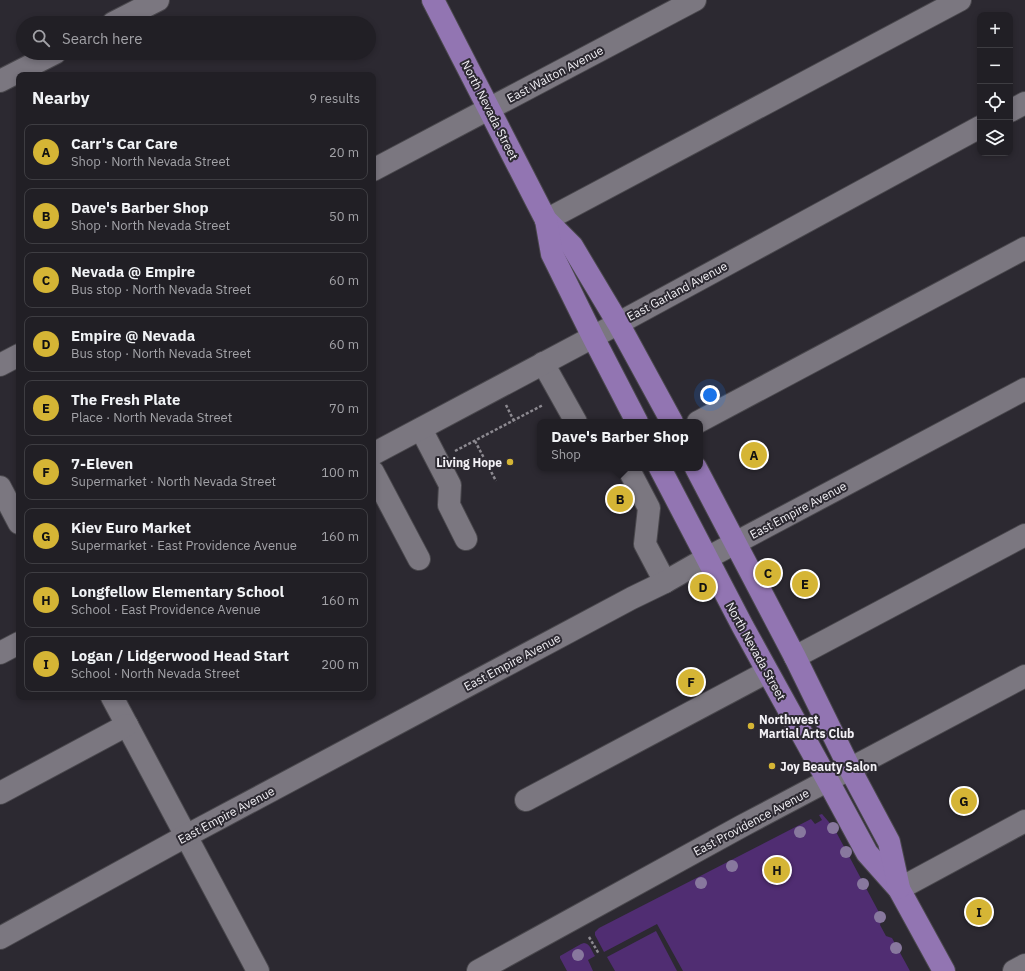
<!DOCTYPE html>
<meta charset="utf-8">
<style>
:root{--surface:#211f25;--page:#2d2c32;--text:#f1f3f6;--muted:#a2a2a7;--line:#3e3d42;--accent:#d5b535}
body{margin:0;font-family:"IBM Plex Sans",sans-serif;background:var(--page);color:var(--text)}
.controls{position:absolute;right:12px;top:12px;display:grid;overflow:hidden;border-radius:8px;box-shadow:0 2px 6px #0003}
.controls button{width:36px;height:36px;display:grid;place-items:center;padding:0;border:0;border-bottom:1px solid var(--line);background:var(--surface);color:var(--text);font:20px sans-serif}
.you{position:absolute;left:710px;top:395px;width:14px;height:14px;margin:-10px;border:3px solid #fff;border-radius:50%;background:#1a73e8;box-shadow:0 0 0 6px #1a73e833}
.badge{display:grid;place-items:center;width:26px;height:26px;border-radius:50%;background:var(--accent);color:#111;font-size:13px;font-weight:700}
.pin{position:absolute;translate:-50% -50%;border:2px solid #fff;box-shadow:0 1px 4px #0006}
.popup{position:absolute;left:537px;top:419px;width:166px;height:52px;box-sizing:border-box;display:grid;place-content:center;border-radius:8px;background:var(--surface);filter:drop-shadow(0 1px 3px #0005);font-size:13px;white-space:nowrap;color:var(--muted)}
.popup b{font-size:15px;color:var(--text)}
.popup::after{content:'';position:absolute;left:50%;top:100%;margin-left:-8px;border:8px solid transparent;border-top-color:var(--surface)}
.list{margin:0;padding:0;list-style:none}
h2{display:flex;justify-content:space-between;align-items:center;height:52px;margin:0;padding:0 16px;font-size:17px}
h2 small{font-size:13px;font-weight:400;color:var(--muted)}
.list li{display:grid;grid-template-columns:26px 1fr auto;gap:12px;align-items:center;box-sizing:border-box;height:56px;margin:0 8px 8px;padding:0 8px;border:1px solid var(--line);border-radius:8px}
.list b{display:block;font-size:15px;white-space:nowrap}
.list p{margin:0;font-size:13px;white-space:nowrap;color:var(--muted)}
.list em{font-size:13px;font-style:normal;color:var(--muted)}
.icon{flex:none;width:22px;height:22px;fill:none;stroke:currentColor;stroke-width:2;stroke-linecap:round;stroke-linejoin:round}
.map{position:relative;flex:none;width:1025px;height:971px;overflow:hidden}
.search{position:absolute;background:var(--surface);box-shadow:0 2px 6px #0003;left:16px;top:16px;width:360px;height:44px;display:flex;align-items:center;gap:10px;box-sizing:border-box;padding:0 14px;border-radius:22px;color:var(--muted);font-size:15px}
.panel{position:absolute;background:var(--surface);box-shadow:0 2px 6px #0003;left:16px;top:72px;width:360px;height:628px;border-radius:8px}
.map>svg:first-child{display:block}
</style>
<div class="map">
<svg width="1025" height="971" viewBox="0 0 1025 971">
<rect width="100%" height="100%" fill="#2c2931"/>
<g fill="#502d72">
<path d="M822,814L834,828L882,918L880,925L886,936L892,938L910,971H683L657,924L604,952L595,935V932L599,928L811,819L815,824L822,820L819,815Z"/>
<path d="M656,931L677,971H615L607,957Z"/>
<path d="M584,943C590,943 592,952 595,956L588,960L593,971H567L560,958V956L581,944Z"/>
</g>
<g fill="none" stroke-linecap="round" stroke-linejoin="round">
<g stroke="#4a484d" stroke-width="24">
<g id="minor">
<path d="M113,23L158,0"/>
<path d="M0,81L55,53"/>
<path d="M1010,111L1025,103"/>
<path d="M373,170L695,0"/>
<path d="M546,220L960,0"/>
<path d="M543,363L576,422"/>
<path d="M0,365L19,355"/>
<path d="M698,422L1025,248"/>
<path d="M421,429L450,485L449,505L466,539"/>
<path d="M373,454L593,337L980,127"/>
<path d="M628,468L649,508L645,544L665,582"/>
<path d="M373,472L419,559"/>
<path d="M0,487L19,523"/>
<path d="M0,653L19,643"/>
<path d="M795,657L1025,535"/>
<path d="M112,697L258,971"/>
<path d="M0,793L127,725"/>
<path d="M526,800L767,672"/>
<path d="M899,889L1025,821"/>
<path d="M0,938L186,836L632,598L665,582L707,558L1025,389"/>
<path d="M478,971L742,826L1025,676"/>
<path d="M1014,971L1025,965"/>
</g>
</g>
<g stroke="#4a484d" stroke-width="24">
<g id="major">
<path d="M433,0L546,220L572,246L618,323L672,422"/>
<path d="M546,220L552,254L593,337L637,422"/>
<path d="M660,468L743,627L828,781L867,853L899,889L944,971"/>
<path d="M696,468L795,657L850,769L889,842L899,888"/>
</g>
</g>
<g stroke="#8c8990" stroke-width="2.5" stroke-dasharray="3 2" stroke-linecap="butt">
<path d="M506,405L515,423"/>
<path d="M475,441L496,481"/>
<path d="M455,451L543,405"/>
<path d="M589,937L599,954"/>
</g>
<use href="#minor" stroke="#7b7780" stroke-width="22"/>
<use href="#major" stroke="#9275b2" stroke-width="22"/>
</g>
<g fill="#88789e">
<circle cx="833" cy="828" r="6"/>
<circle cx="800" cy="832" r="6"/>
<circle cx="846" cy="852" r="6"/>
<circle cx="732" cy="866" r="6"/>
<circle cx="701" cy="883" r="6"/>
<circle cx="863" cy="884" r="6"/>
<circle cx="880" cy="917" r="6"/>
<circle cx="896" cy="948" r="6"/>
<circle cx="578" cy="955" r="6"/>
</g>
<g fill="#d5b535" stroke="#2c2931" stroke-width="1.5">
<circle cx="510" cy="462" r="4"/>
<circle cx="751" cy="726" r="4"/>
<circle cx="772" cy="766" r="4"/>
</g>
<g text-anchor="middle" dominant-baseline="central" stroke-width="4" stroke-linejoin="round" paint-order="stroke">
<g font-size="12" fill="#f3f1f6" stroke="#2c2931">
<text transform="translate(555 74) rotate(-28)">East Walton Avenue</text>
<text transform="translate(490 110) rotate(63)">North Nevada Street</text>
<text transform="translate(677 291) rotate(-28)">East Garland Avenue</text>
<text transform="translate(798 510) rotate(-28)">East Empire Avenue</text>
<text transform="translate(756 651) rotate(61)">North Nevada Street</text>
<text transform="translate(512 662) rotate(-28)">East Empire Avenue</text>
<text transform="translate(226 815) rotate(-28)">East Empire Avenue</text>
<text transform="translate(751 822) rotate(-28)">East Providence Avenue</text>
</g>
<g font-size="12" font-weight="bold" fill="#f3f1f6" stroke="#2c2931" text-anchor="start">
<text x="502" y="462" text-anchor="end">Living Hope</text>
<text x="759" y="719">Northwest<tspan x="759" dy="14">Martial Arts Club</tspan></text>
<text x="780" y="766">Joy Beauty Salon</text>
</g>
</g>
</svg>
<div class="controls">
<button>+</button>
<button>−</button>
<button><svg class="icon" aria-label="locate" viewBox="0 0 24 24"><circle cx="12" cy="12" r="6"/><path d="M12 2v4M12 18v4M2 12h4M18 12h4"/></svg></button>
<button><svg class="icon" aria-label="layers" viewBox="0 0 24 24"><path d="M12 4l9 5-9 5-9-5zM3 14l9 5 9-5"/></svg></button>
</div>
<div class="you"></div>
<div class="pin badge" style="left:754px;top:455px">A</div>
<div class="pin badge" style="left:620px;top:499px">B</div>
<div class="popup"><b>Dave's Barber Shop</b>Shop</div>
<div class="pin badge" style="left:768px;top:573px">C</div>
<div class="pin badge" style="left:703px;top:587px">D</div>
<div class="pin badge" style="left:805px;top:584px">E</div>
<div class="pin badge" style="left:691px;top:682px">F</div>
<div class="pin badge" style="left:964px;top:801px">G</div>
<div class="pin badge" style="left:777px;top:870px">H</div>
<div class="pin badge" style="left:979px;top:912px">I</div>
<div class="search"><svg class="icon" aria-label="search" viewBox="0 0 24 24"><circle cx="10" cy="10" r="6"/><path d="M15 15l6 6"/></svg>Search here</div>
<section class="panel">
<h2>Nearby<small>9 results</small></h2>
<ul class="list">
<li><span class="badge">A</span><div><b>Carr's Car Care</b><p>Shop · North Nevada Street</p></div><em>20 m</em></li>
<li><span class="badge">B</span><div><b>Dave's Barber Shop</b><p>Shop · North Nevada Street</p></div><em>50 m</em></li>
<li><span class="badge">C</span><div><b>Nevada @ Empire</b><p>Bus stop · North Nevada Street</p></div><em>60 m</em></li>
<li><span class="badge">D</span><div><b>Empire @ Nevada</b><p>Bus stop · North Nevada Street</p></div><em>60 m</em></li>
<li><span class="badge">E</span><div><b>The Fresh Plate</b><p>Place · North Nevada Street</p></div><em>70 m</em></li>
<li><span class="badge">F</span><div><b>7-Eleven</b><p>Supermarket · North Nevada Street</p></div><em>100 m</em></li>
<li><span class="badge">G</span><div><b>Kiev Euro Market</b><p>Supermarket · East Providence Avenue</p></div><em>160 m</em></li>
<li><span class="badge">H</span><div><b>Longfellow Elementary School</b><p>School · East Providence Avenue</p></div><em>160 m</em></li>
<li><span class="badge">I</span><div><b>Logan / Lidgerwood Head Start</b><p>School · North Nevada Street</p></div><em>200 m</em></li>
</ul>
</section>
</div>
